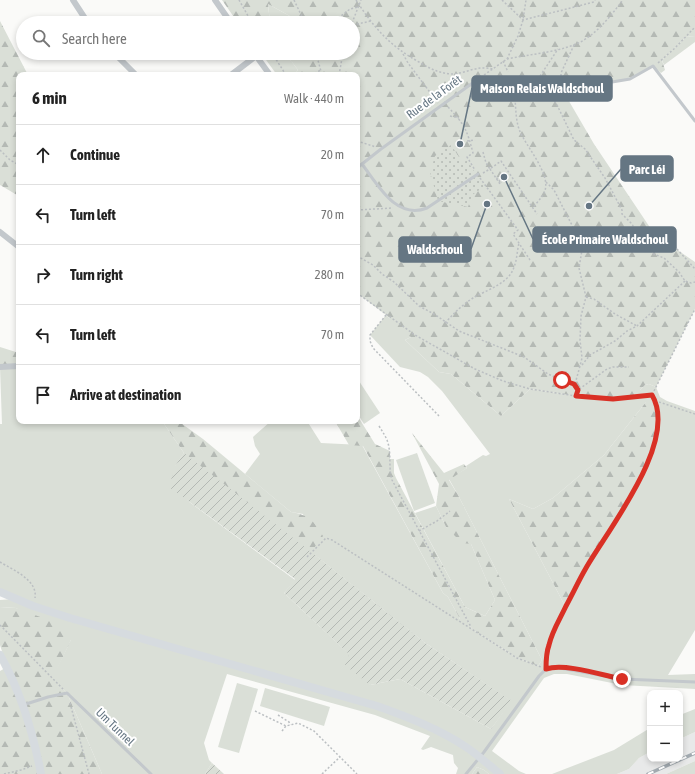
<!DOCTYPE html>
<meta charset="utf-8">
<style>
:root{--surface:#fff;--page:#f6f6f6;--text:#222;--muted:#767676;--line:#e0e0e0}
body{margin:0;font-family:"Asap Condensed",sans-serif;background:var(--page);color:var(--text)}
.controls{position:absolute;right:12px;bottom:12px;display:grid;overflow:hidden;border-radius:8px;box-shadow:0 2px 6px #0003}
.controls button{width:36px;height:36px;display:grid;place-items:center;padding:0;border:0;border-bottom:1px solid var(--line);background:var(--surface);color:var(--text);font:20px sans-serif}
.stop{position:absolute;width:12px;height:12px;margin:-9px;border:3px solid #d93025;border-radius:50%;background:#fff}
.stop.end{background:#d93025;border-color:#fff;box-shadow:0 1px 4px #0008}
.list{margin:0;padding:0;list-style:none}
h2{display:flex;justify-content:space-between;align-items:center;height:52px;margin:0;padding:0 16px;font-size:17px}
h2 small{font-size:13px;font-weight:400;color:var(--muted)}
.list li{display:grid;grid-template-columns:26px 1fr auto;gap:12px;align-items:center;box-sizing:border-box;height:60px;padding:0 16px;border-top:1px solid var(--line)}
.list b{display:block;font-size:15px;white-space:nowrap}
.list em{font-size:13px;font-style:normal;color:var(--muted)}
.icon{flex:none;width:22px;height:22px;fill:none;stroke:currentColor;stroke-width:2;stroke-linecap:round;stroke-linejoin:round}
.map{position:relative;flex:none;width:695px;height:774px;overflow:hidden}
.search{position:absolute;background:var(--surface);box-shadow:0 2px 6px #0003;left:16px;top:16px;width:344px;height:44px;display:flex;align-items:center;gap:10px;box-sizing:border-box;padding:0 14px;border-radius:22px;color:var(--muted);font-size:15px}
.panel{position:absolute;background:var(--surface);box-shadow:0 2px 6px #0003;left:16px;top:72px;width:344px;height:352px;border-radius:8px}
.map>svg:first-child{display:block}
</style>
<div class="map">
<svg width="695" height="774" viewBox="0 0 695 774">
<defs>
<pattern id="forest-firs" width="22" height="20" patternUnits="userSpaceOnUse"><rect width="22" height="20" fill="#dadfd7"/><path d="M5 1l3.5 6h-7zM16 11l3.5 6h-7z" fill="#b4b9b4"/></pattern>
<pattern id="park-dots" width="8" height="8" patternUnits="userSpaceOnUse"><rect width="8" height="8" fill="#dadfd7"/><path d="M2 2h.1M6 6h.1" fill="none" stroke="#b4b9b4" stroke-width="1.8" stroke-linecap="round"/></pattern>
<pattern id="garden-furrows" width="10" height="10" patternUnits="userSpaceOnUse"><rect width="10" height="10" fill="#dadfd7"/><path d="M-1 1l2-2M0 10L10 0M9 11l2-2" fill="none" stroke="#b4b9b4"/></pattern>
</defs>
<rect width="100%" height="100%" fill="#fafaf8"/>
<path fill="#e8e9e9" d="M695,732V761L666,774H617L629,769L639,758L650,752V759H680V739Z"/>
<g fill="#dadfd7" fill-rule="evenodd">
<path d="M268,4L297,20L303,19L305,23H270Z"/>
<path d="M695,36V42L664,65L662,60L686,37Z"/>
<path d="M261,53H285L298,70L294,75H277Z"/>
<path d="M386,315L411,337L405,340L439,372L451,374L501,416L530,389L576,396L613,399L640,390L645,385L649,384L656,387L660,397L667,401L695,411V630L668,675L695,674V689L622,685L567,674H554L544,678L492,751L519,771L526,774H489L484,770L477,767L472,774H456L458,768L454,763L453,755L431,747L423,750L421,749L430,736L375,715L227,674L204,743L209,760L212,763L205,774H102L67,693L52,678L71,640L16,608L0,607V600L14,599L0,592V424H2L0,367L19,366V421H162L184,453L175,466L188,501L295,580L284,593L349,654L370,685L400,679L491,729L511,701L424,642L316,556L303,514L291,512L245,474L260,454L255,446L253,437L271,421H307L321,443L362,445L443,593L448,597L460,619L465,616L472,629L517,658L538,666L542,660L458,495L449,479L467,468L466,466L483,455L486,456L490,454L442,391L428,377L420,372L400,367L370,335ZM646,402L566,606L564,604L509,499L533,509L553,498L604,455Z"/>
<path d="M359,381L380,413L364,424L357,413V382Z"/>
<path d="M417,453L435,503L414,511L396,460Z"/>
<path d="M436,506L446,527L471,544L495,600L485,616L465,607L415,513Z"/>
<path d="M237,683L258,689L239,753L218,747Z"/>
<path d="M265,688L330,707L324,726L260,706Z"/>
<path d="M695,709V732L680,739V715Z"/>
<path d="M650,728V752L639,758L629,769L617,774H552L614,750Z"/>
<path d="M695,761V774H666Z"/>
</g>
<g fill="url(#forest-firs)">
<path d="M222,0H695V36L686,37L662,60L665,70L661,73L653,66L630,79L600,84H561L566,96L594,144L651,229L657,236L695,262V309L656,387L649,384L645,385L640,390V396L613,399L576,396L530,389L501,416L451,374L439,372L405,340L411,337L390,326L388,321L390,318L357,293V75H294L298,70L285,53H353V23H305L303,19L297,20L268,4L270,23H238Z"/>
<path d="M0,21L28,75H19V192L17,195L0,185Z"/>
<path d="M0,347L19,353V366L0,367Z"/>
<path d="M651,401L656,404L658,430L649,459L631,496L586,568L566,606L564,604L509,499L533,509L553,498L604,455L646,402Z"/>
<path d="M357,415L375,444L390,451V459H394V473L396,478L465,607L485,616L495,600L471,544L462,543L446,527L436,506L439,484L412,433L444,473L464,464L467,468L449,480L458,495L542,660L538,666L517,658L472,629L465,616L464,620L460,619L448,597L443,593L363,446L349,445L335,421H357Z"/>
<path d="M162,421H178L203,439L291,512C309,515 314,521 323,536L314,548L318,552L316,556L424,642L370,685L345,665L349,654L311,618L331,600L169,487L175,466L184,453Z"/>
<path d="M0,607L16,608L70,628L71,640L53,678L67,693L102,774H0V671L7,667L0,645Z"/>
<path d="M477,767L484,770L489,774H472Z"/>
</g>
<path fill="url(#park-dots)" d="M451,145L463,163L467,160L484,187L472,195L468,207L438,201L430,172L435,156Z"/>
<g fill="url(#garden-furrows)">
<path d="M184,453L306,548L424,642L512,701L491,729L400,679L370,685L345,665L349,654L284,593L295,579L169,487L175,466Z"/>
<path d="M212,763L224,774H205Z"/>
</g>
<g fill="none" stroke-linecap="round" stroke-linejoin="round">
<g stroke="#bbbfc2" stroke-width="1.5" stroke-dasharray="2 2" stroke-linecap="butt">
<path d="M239,0L252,23"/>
<path d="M294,0L305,23"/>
<path d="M356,0C374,28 390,46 419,62C429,68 438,73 451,74C461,74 471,69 481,68C485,68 489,68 493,69"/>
<path d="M502,0L523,20L594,2L595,0"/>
<path d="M332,23L350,9L358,7"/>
<path d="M352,23L361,0"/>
<path d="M353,25L371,21"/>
<path d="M272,53L286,75"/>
<path d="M316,53L322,75"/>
<path d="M403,54L408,63L438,103"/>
<path d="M507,59C530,54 564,52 584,40C600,30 612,14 623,0"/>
<path d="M503,61L508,72"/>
<path d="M658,63L675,48L695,27"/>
<path d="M311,75L321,70"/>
<path d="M339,75L343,53"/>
<path d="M484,75L507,59L518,36L523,20L526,0"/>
<path d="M540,76L558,49"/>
<path d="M561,80V73L574,45"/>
<path d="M512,83C517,98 514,114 519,129C525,146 553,175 544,193C541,199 536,203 533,208"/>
<path d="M543,85L557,105L574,140L585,149L605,178L622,210V214L632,224L644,246L654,254L664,258L679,272L685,281L691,283L695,282"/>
<path d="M448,107C465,125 467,130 473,153L467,157L475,170"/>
<path d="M450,116L459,118"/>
<path d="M357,141L376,147"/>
<path d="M467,141L475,140"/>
<path d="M0,150L10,160L19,165"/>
<path d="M483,152L486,163L490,169L501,161L537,214"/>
<path d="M483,173L490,169L500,184"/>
<path d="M480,178L518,230L513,234L530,260"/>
<path d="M497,179V178L501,183V182"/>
<path d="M546,182L554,190L576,233L582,250L579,268L586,297L581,316L580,340L582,358L580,366L575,384L578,390"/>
<path d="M357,210L393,208"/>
<path d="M669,240L695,269"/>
<path d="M357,256L373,265L382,274L394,282L419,306L434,314L459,331L524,357L548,374L562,380L575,384"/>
<path d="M357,293L415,335L475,369L503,381L530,389L576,396L613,399L647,395"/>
<path d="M586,297L594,299L615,314L637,326"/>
<path d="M386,315L370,335V341L373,348L439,416"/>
<path d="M445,323C454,313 462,305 473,298C486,290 509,284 514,267C517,260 517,251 519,243"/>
<path d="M582,365L590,355L615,341L627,331L637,326L685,281"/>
<path d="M654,391L695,309"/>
<path d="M576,396L578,390L607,369L613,367H629"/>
<path d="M659,402L695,414"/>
<path d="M379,426C382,431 385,435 387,440C392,453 388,467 392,480L471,627"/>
<path d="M419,531L437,521L450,511"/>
<path d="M307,557L326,538L332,540L517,658L541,667"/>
<path d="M0,562C13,570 38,580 35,598"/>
<path d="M0,625L63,689"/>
<path d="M70,703L89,774"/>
<path d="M255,711L286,726"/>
<path d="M278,715L289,722L290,725"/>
<path d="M282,731L286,726L298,723L314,731L357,774"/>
<path d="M4,774L21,770L32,766"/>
<path d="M322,774L340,757"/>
</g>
<g stroke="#c3c8cc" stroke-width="3">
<path d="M362,164C378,185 396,220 427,208L478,174"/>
<path d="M357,168L381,149L474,82L510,78L526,77L561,84L575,85L600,84L630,79L653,66L695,121"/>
<path d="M546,669C546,661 547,653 549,645C552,631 560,619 566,606C573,593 579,580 586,568C609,529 679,441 652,395"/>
<path d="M23,705L48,697L67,693L151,774"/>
<path d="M466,774L484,752L539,676L546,669L554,667L622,679L695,682"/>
</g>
<g stroke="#c3c8cc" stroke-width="6">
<path d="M73,0L88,23"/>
<path d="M215,0L231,23"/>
<path d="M114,53L136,75"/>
<path d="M254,53L270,75"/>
<path d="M231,75L256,56"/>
<path d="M0,232L19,247"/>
<path d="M0,367L19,366"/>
</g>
<g stroke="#d6dbdf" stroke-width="8">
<path d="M0,592L33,606L70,618L377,706C408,717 439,729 466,747C478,755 489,765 500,774"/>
<path d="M0,655C21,692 33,732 41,774"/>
</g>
<g stroke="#a2aab0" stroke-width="3.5">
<path id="rail" d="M648,774L695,753"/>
</g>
<use href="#rail" stroke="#fff" stroke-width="2" stroke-dasharray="6" stroke-linecap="butt"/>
</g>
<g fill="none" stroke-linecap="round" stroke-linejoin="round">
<path stroke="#d93025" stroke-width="5" d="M562,380L574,384L578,390L576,396L613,399L652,395C679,441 609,528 586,568C579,580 573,593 566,606C560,619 552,631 549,645C546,653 546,661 546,669C565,663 602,675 622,679"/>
</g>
<g text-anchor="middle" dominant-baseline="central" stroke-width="4" stroke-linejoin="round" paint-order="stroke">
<g font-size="12" fill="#657683" stroke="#fff">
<text transform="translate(434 97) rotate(-36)">Rue de la Forêt</text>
<text transform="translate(115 727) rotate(44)">Um Tunnel</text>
</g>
</g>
<path fill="none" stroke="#657683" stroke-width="1.5" d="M460 144L472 88M589 206L621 169M504 177L533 239M487 204L471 249"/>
<g fill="#657683" stroke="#fff" stroke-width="1.5">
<circle cx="460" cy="144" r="4"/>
<circle cx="589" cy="206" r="4"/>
<circle cx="504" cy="177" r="4"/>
<circle cx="487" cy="204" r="4"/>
</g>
<g fill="#657683" stroke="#657683" stroke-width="1.5">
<rect x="472" y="76" width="140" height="25" rx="4"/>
<rect x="621" y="156" width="52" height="25" rx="4"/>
<rect x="533" y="227" width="143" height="25" rx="4"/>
<rect x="399" y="237" width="72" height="25" rx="4"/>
</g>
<g font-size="13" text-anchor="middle" font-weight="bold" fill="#fff">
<text x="542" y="93">Maison Relais Waldschoul</text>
<text x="647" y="174">Parc Léi</text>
<text x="605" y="244">École Primaire Waldschoul</text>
<text x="435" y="254">Waldschoul</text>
</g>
</svg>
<div class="controls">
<button>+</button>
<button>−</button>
</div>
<div class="stop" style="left:562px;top:380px"></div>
<div class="stop end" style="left:622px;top:679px"></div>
<div class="search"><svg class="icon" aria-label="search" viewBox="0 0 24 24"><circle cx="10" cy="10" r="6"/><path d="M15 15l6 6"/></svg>Search here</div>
<section class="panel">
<h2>6 min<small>Walk · 440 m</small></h2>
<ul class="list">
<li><svg class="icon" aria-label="ahead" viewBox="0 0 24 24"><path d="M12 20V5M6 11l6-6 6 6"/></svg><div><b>Continue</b></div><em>20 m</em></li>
<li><svg class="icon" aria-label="left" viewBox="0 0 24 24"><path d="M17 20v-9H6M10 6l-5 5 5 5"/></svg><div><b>Turn left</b></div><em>70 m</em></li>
<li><svg class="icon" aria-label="right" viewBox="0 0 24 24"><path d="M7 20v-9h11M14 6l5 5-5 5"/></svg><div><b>Turn right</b></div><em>280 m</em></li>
<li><svg class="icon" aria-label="left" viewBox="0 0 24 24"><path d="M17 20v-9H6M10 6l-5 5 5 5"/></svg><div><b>Turn left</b></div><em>70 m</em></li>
<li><svg class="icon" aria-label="arrive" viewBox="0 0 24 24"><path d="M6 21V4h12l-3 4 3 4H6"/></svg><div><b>Arrive at destination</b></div></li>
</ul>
</section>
</div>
